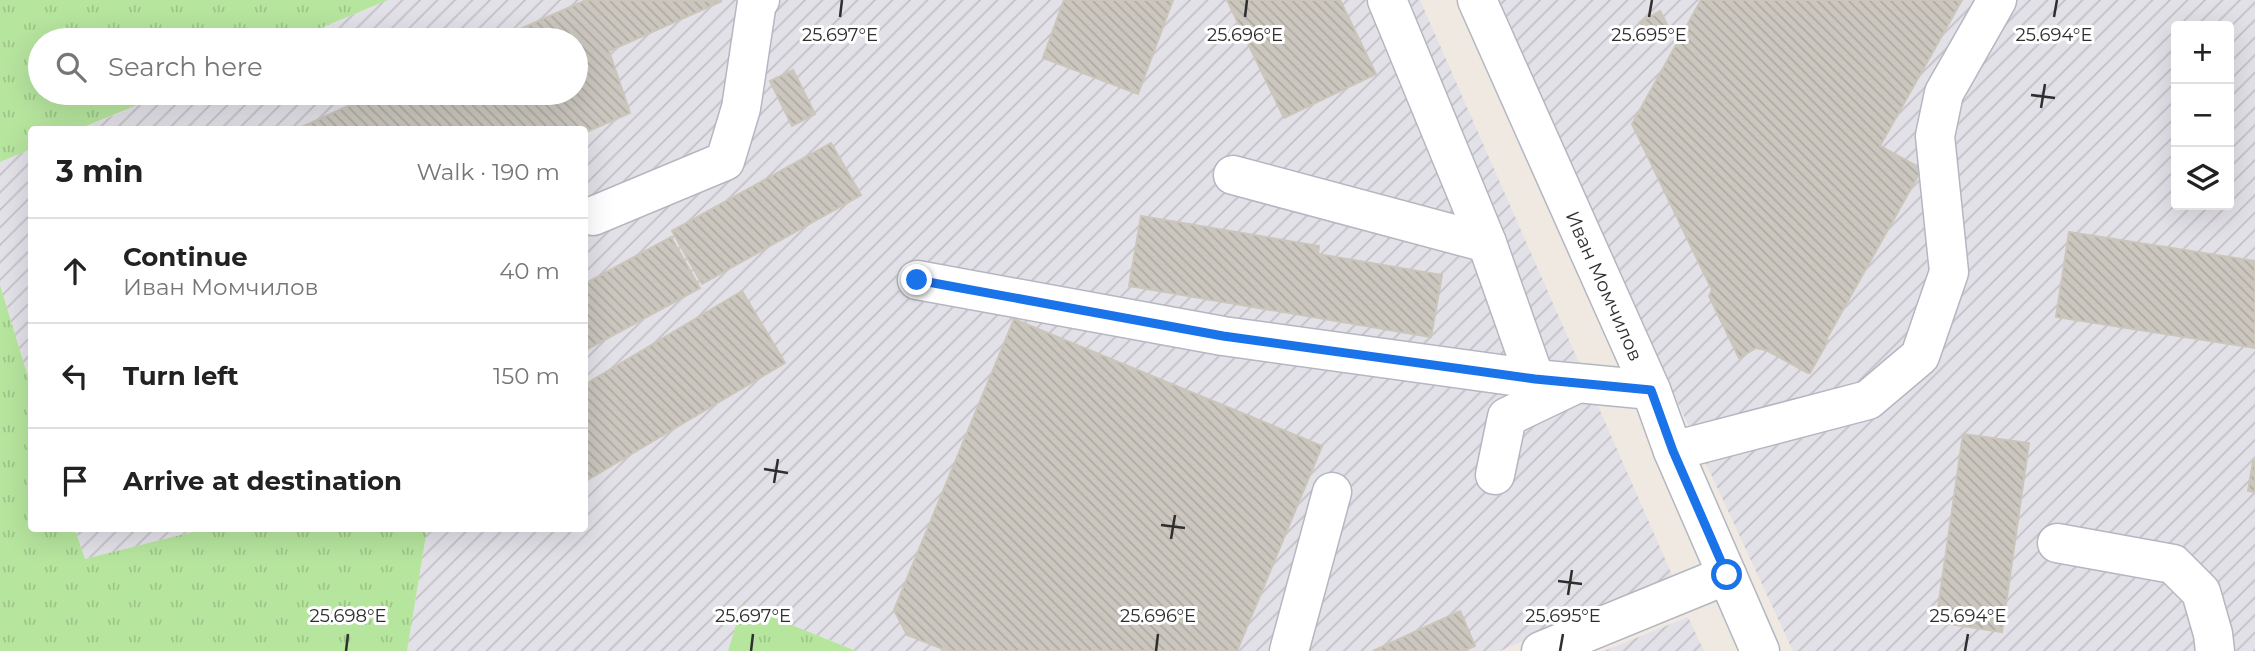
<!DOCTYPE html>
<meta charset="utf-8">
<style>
:root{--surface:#fff;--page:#f6f6f6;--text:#222;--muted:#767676;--line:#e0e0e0}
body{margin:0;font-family:Montserrat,sans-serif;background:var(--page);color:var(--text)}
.controls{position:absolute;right:21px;top:21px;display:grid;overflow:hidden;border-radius:7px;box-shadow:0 7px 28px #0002}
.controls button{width:63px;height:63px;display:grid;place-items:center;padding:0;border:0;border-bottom:2px solid var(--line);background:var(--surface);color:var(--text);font:35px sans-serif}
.stop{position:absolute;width:21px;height:21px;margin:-16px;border:5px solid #1a73e8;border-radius:50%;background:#fff}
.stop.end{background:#1a73e8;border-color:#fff;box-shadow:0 2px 7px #0008}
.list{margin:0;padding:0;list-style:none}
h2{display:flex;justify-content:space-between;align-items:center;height:91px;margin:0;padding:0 28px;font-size:30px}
h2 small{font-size:23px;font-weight:400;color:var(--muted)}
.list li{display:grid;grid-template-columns:46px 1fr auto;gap:21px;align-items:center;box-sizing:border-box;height:105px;padding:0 28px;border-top:2px solid var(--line)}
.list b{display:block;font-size:26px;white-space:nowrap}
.list p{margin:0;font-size:23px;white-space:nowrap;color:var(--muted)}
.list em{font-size:23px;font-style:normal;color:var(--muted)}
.icon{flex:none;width:38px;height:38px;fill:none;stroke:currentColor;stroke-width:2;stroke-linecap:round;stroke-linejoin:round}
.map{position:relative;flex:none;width:2255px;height:651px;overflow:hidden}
.search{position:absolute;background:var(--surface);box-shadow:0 7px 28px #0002;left:28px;top:28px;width:560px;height:77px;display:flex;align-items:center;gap:18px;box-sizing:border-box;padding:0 24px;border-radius:38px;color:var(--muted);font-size:26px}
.panel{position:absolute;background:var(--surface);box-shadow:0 7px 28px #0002;left:28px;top:126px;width:560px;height:406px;border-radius:7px}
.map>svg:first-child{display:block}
</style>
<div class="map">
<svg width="2255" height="651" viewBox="0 0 2255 651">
<defs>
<pattern id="industrial-furrows" width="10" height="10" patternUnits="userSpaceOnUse" patternTransform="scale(1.75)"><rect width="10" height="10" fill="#e3e1e8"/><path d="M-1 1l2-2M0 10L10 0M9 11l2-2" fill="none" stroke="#c3c1c7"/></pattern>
<pattern id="grass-tufts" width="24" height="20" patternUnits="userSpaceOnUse" patternTransform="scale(1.75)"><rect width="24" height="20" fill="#b6e59e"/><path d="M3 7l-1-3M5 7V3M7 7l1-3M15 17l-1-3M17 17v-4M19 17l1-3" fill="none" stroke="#9dc588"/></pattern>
<pattern id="building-back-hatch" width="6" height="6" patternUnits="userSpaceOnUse" patternTransform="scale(1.75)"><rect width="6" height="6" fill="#cbc7bf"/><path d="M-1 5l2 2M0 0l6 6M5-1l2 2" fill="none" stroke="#afaba4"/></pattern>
</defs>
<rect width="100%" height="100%" fill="#efe9e1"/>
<g fill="url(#industrial-furrows)" fill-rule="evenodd">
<path d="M388,0H1420L1673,577L1500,651H856L742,605L728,651H407L427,529L584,528V130H79L166,93H576V40H292Z"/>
<path d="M1491,0H2255V651H1793ZM2176,26H2229V205H2176Z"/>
<path d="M31,149V387L0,285V162Z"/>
<path d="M75,528L204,529L85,559Z"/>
<path d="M1688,617L1704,651H1604Z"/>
</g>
<g fill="url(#grass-tufts)">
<path d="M0,0H388L292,40H40V93H166L79,129L32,130L31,149L0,162Z"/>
<path d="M0,285L31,387L32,528L75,529L85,559L204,529H427L407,651H0Z"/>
<path d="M742,605L856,651H728Z"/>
</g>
<g fill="url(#building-back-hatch)" stroke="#cbc5ba" stroke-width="2">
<path d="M586,0L722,1L609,51L630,113L584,133V130H295L377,93H576V40H495Z"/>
<path d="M1064,0H1173L1138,94L1043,58Z"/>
<path d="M1227,0H1340L1376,74L1284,118Z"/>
<path d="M1701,0H1962L1880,146L1922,169L1826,340L1828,341L1810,373H1808L1766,350L1756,348L1739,358L1709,296L1712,290L1632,124Z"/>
<path d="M1660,11L1671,32L1651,43L1640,22Z"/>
<path d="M793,70L815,114L792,126L770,81Z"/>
<path d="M831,143L861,195L702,284L672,231Z"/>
<path d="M1141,216L1319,246L1318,254L1442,275L1431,337L1129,286Z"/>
<path d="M2069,232L2255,261V348L2056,317Z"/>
<path d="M671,237L700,288L584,351V284Z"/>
<path d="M742,291L785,363L584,482V385Z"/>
<path d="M1014,319L1322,446L1237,651H948L907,635L894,610Z"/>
<path d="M1963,434L2029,443L2002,632L1936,622Z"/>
<path d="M2253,461H2255V492L2248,491Z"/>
<path d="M1460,611L1475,646L1463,651H1373Z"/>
</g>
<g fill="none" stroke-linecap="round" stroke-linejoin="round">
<g stroke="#b4b7c1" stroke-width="41">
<g id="minor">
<path d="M1387,0L1487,243L1535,379"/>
<path id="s1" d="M1477,0L1651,390L1673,451L1760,651"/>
<path d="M1233,175L1487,243"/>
<path d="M593,216L725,161L741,108L757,2L760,0"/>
<path d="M917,280L1223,336L1535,379L1651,390"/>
<path d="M1673,451L1868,400L1920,356L1949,272L1935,136L1944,93L1997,0"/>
<path d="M1495,475L1507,417L1576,384"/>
<path d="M2057,543L2173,564L2201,592L2213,634L2215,651"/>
<path d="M1289,651L1332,492"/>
<path d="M1541,651L1727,575"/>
</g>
</g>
<use href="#minor" stroke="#fff" stroke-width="38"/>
</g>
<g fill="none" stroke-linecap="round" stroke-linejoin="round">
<path stroke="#1a73e8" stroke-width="9" d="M917,280L1223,336L1535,379L1651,390L1673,451L1727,575"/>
</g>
<path fill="none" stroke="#2e2e2e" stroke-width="2.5" d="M840,17L842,0M1245,17L1247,0M1649,17L1652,0M2054,17L2057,0M2031,95L2055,98M2041,108L2045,84M764,469L788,473M774,483L778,459M1161,525L1185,528M1171,539L1175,515M1558,581L1582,584M1568,595L1572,570M346,651L348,634M751,651L753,634M1156,651L1158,634M1560,651L1563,634M1965,651L1968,634"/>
<g text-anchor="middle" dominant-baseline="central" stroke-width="6" stroke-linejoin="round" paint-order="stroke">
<g font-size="19" fill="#2e2e2e" stroke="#fff">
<text stroke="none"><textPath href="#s1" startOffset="313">Иван Момчилов</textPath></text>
</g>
</g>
<g font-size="18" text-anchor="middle" fill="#2e2e2e" stroke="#fff" stroke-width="6" stroke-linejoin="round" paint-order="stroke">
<text x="840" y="41">25.697°E</text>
<text x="1245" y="41">25.696°E</text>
<text x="1649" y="41">25.695°E</text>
<text x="2054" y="41">25.694°E</text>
<text x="348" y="622">25.698°E</text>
<text x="753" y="622">25.697°E</text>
<text x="1158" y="622">25.696°E</text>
<text x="1563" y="622">25.695°E</text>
<text x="1968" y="622">25.694°E</text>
</g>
</svg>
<div class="controls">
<button>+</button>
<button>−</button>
<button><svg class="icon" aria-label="layers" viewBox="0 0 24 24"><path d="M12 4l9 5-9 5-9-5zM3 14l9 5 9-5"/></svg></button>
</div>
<div class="stop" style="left:1727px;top:575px"></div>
<div class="stop end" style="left:917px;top:280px"></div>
<div class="search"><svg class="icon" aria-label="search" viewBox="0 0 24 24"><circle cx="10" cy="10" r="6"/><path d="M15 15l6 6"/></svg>Search here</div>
<section class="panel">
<h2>3 min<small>Walk · 190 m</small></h2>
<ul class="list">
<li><svg class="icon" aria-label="ahead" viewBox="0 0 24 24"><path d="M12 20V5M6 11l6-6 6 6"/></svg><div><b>Continue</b><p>Иван Момчилов</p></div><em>40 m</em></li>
<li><svg class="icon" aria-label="left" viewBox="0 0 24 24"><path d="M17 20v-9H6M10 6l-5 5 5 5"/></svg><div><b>Turn left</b></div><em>150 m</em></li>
<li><svg class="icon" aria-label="arrive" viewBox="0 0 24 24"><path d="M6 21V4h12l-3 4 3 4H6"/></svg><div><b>Arrive at destination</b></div></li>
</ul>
</section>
</div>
